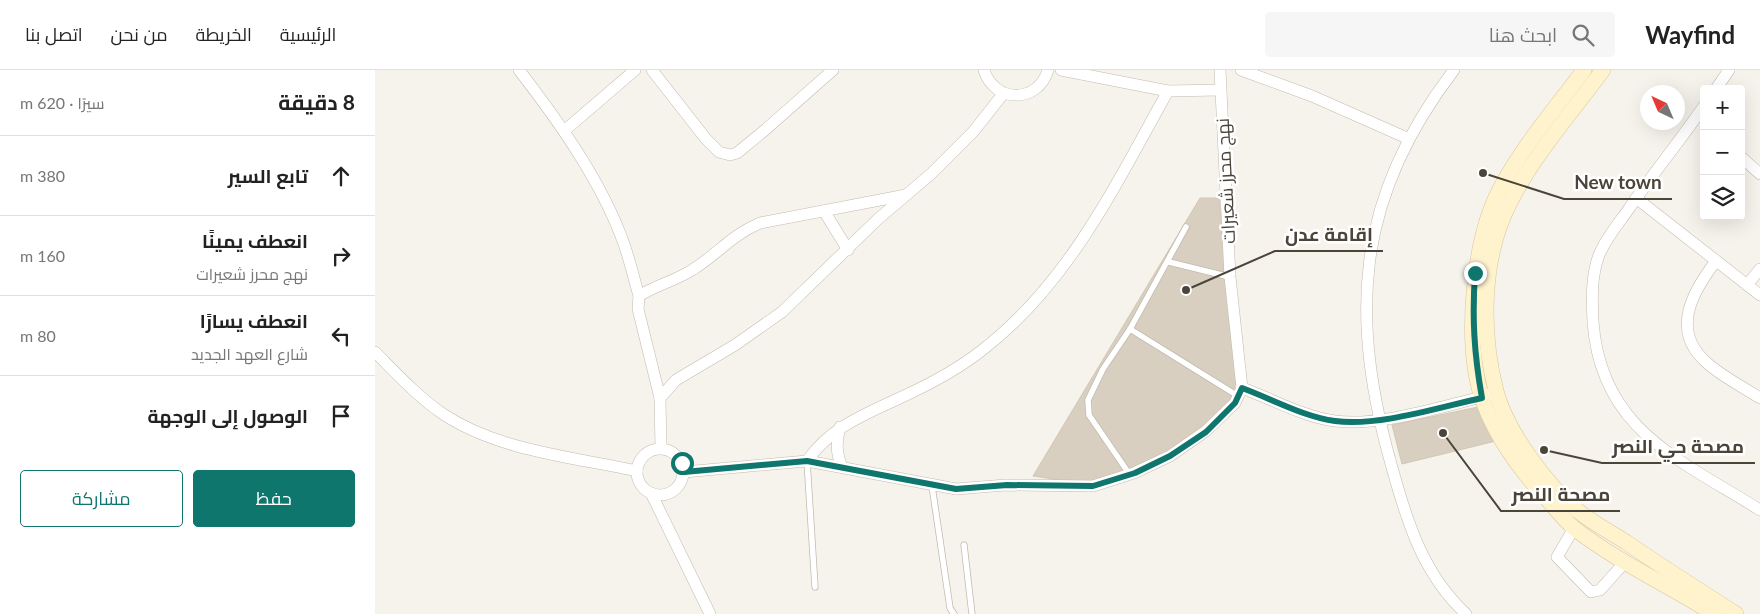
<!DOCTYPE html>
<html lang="ar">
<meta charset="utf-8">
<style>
:root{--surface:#fff;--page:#f6f6f6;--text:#222;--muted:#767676;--line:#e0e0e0;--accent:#0f766e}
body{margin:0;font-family:Lato,Cairo,sans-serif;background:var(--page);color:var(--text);direction:rtl}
.controls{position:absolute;right:15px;top:15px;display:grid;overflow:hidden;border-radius:5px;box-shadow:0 5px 20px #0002}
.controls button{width:45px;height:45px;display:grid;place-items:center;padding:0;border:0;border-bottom:1px solid var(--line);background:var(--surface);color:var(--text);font:25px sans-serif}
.compass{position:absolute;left:1265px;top:15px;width:45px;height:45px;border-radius:50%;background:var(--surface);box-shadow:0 5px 20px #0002;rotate:316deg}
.stop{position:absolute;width:15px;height:15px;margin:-11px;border:4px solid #0f766e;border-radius:50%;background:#fff}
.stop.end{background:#0f766e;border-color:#fff;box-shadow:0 1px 5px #0008}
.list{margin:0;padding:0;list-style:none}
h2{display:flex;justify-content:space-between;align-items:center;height:65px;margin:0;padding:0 20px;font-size:21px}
h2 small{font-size:16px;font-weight:400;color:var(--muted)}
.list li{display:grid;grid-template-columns:32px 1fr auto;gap:15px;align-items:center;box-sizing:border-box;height:80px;padding:0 20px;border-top:1px solid var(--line)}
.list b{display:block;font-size:19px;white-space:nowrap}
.list p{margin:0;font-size:16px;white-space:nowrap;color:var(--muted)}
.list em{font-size:16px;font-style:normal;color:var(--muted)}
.actions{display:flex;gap:10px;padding:15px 20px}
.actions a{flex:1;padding:11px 0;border:1px solid var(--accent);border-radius:5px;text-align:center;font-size:18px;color:var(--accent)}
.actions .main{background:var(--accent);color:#fff}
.icon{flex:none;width:28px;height:28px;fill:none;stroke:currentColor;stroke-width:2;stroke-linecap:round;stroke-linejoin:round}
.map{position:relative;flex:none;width:1385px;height:544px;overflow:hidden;direction:ltr}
header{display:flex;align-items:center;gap:30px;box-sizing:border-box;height:70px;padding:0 25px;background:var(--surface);border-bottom:1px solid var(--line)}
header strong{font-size:24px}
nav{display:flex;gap:28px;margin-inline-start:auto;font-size:18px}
.search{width:350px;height:45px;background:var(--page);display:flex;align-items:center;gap:12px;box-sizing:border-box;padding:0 18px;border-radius:5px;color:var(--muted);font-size:19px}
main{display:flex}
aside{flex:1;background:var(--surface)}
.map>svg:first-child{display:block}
</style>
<header>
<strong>Wayfind</strong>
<div class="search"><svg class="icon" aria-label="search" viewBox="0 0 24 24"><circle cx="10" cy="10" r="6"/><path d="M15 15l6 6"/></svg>ابحث هنا</div>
<nav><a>الرئيسية</a><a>الخريطة</a><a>من نحن</a><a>اتصل بنا</a></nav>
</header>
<main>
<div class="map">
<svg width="1385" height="544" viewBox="0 0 1385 544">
<rect width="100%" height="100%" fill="#f6f3ec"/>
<g fill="#d8cfc1" stroke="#d3c7b4">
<path d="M825,128H844L861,312L855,333L829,358L789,383L717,415L658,406Z"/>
<path d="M1108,336L1121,371L1027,394L1017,355Z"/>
</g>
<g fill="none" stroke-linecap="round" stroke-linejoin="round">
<g stroke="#c2bbae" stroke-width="7">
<g id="lane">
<path d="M794,192L855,207"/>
<path d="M755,259L863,326"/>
<path d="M432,391L440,517"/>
<path d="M755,405L714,345L713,330L728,299L755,259L811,157"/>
<path d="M557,416L575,538L579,544"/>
<path d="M589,475L597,544"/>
</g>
</g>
<g stroke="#c2bbae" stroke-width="12">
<g id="street">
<path d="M144,0C184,52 227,112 249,174C255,191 259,209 264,226"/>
<path d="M277,0L331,69L344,82L355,85L362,83L390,60L458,0"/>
<path d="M609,0C619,33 663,34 673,0"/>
<path d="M686,0L793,21L845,20"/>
<path d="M845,0L855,207L867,318C897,329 929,347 960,351C1003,357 1065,337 1107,327L1121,322"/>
<path d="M866,0L937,26L1032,68"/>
<path d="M1079,0C979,130 974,248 1018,401C1033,455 1049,505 1091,544"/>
<path d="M1341,19L1354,0"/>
<path d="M1329,36C1304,72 1277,105 1253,140C1243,154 1231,168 1224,185C1216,206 1217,229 1218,252C1226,360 1304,389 1385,440"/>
<path d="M189,61L260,0"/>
<path d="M1366,87L1385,104"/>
<path d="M1261,128L1385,225"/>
<path d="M449,141L473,180"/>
<path d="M1341,191C1318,221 1295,260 1331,292C1346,306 1368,317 1385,328"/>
<path d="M1372,215L1385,199"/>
<path d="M0,282C22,304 43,327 68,344C124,381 198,387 262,401"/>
<path d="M285,328L301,310L360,275L407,242L503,149L557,103L598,62L628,24"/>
<path d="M465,357C461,373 461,383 467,397"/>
<path d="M286,378L285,328L263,239L264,226C281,215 300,211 317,200C343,184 355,166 385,153L531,125"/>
<circle cx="285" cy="402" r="23"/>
<path d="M432,391C457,355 494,343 531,325C557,313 583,299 606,281C693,215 741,114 793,21"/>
<path d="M309,402L432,391L581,419L631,415L718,416L759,403L795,386L831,361L860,333L867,318"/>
<path d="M276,423L335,544"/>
<path d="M1199,458L1182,487L1216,522L1225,520L1250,492"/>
</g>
</g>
<g stroke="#d6c79b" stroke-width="16">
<g id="secondary">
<path d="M1209,0C1180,39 1147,77 1124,121C1098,172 1089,272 1107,328C1120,366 1145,400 1172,429C1181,439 1190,451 1200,459C1243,492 1293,515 1339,544"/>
<path d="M1228,0C1196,43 1159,85 1135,132C1106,188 1106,262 1121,321C1132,362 1171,414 1203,441C1218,453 1235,462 1251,472C1287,497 1324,520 1361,544"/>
</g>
</g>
<use href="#lane" stroke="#fff" stroke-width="5.5"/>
<use href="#street" stroke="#fff" stroke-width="11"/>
<use href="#secondary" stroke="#fff3cd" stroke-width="15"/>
</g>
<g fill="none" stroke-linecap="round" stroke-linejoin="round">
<path stroke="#0f766e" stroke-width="6" d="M307,393L309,402L432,391L581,419L632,415L718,416L760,403L795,386L831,362L860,333L867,318C897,329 929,347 960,351C1003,357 1065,337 1107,328C1099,283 1097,248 1100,203"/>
</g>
<g text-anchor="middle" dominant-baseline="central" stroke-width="5" stroke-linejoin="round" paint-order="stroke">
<g font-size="18" fill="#4b4439" stroke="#fff">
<text transform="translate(850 111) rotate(-93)">نهج محرز شعيرات</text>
</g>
</g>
<path fill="none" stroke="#4b4439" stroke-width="2" d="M1108 103L1189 129H1297M811 220L900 181H1008M1169 380L1227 393H1380M1068 363L1126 441H1245"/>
<g fill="#4b4439" stroke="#fff" stroke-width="2">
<circle cx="1108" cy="103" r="5"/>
<circle cx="811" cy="220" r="5"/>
<circle cx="1169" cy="380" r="5"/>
<circle cx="1068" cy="363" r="5"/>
</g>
<g font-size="19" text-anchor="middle" font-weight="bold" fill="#4b4439" stroke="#fff" stroke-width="5" stroke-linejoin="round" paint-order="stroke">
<text x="1243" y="119">New town</text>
<text x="954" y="171">إقامة عدن</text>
<text x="1303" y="383">مصحة حي النصر</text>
<text x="1186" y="431">مصحة النصر</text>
</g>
</svg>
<div class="controls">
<button>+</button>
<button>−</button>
<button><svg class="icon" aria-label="layers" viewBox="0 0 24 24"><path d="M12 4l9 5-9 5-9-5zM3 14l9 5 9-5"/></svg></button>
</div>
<svg class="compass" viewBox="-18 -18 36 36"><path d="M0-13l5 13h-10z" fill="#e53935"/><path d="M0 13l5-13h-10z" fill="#767676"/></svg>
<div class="stop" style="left:307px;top:393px"></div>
<div class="stop end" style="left:1100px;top:203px"></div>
</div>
<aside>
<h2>8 دقيقة<small>سيرًا · 620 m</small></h2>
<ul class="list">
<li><svg class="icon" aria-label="ahead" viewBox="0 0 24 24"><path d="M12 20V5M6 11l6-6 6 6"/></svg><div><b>تابع السير</b></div><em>380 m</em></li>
<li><svg class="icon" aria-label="right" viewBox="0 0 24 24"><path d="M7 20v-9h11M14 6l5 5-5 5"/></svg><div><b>انعطف يمينًا</b><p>نهج محرز شعيرات</p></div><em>160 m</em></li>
<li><svg class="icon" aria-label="left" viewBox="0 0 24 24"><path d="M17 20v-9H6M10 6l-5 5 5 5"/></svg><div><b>انعطف يسارًا</b><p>شارع العهد الجديد</p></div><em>80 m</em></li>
<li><svg class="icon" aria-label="arrive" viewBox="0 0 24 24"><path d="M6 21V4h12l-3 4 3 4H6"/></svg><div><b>الوصول إلى الوجهة</b></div></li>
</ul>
<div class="actions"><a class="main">حفظ</a><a>مشاركة</a></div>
</aside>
</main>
